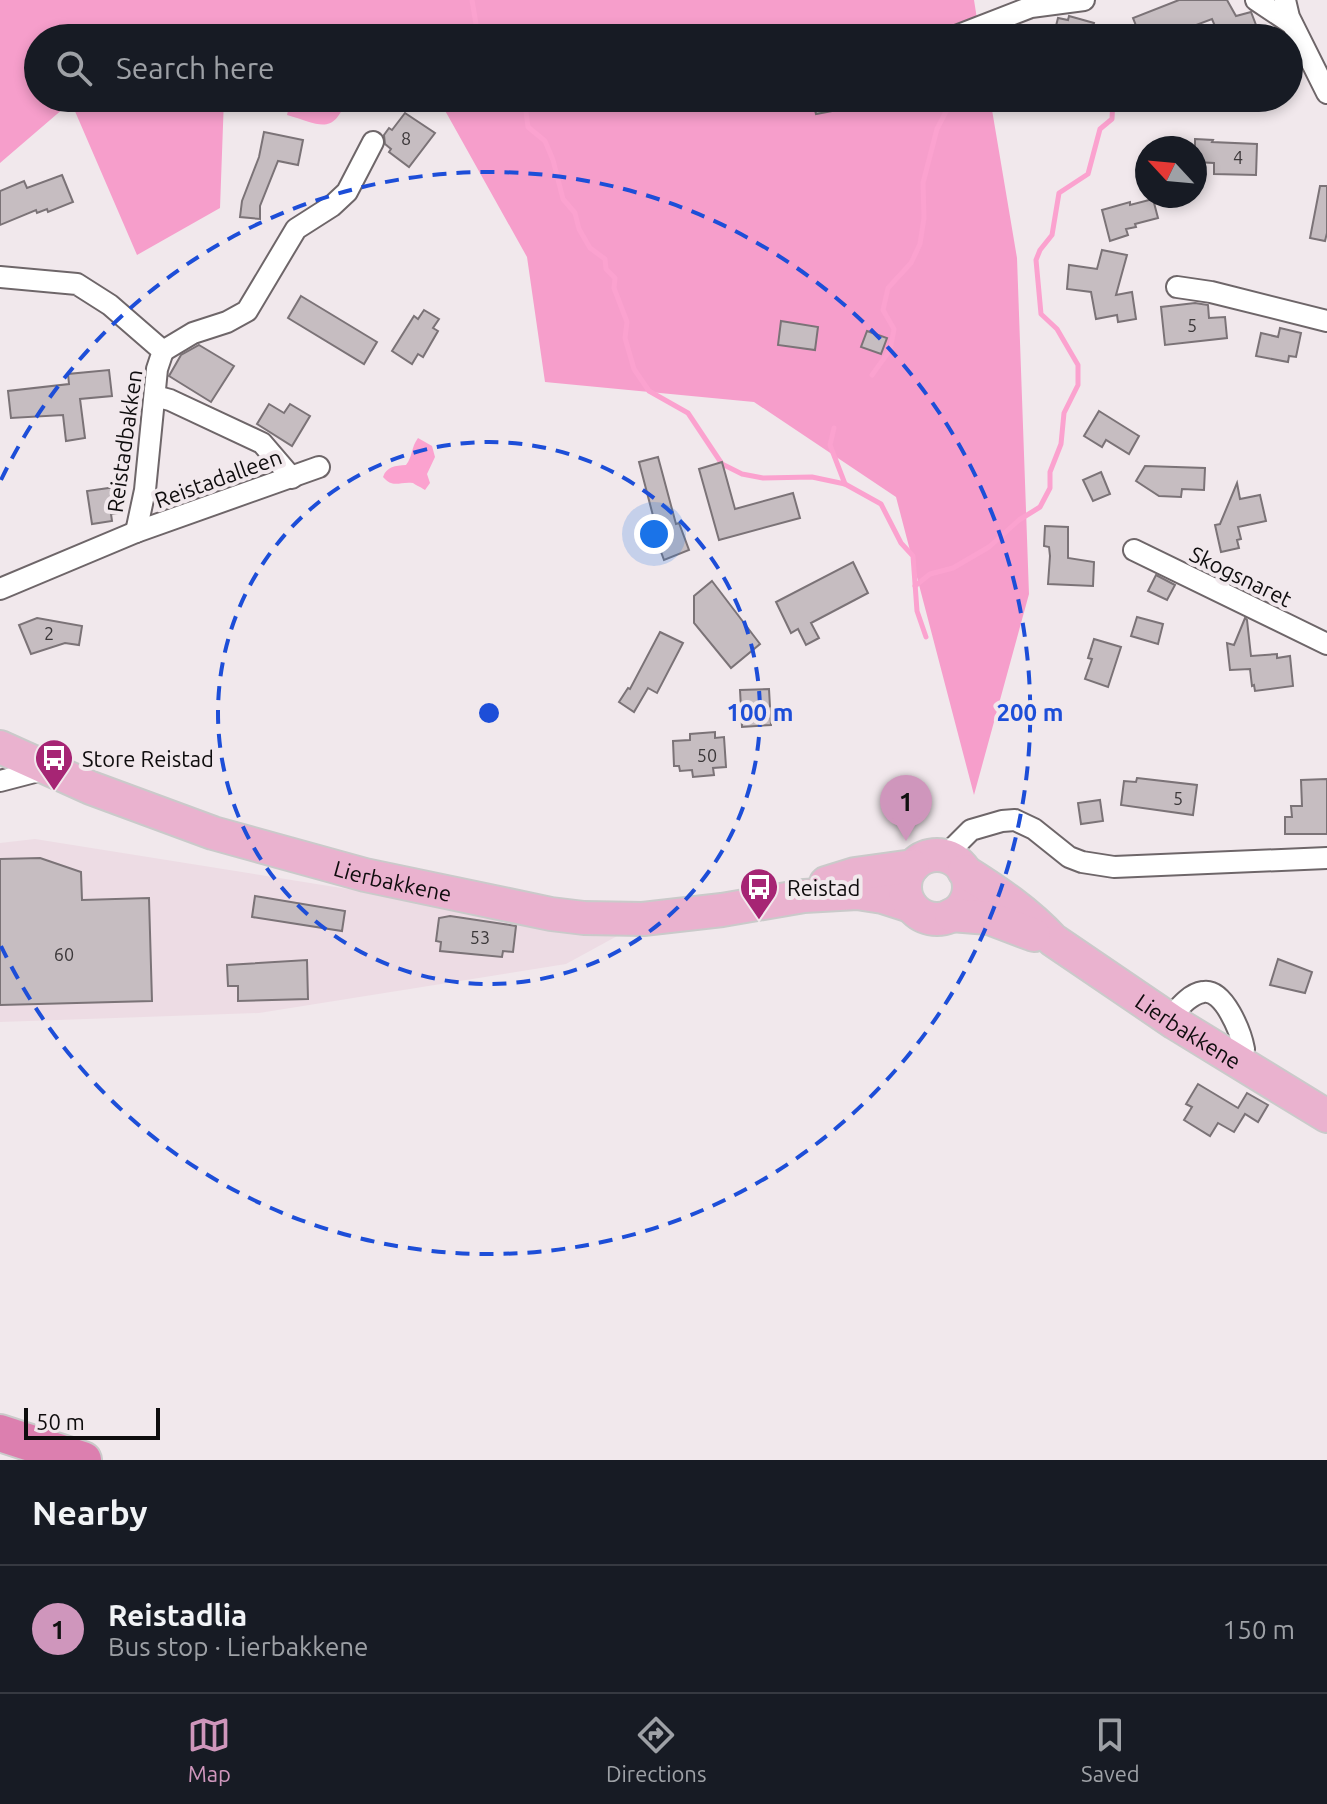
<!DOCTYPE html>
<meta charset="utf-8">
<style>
:root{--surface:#171b24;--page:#242831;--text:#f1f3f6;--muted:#9ea1a6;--line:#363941;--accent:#cf96bc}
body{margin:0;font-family:Ubuntu,sans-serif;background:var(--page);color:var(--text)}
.compass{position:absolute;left:1135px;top:136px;width:72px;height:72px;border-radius:50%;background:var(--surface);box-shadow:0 4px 12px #0003;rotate:296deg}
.scale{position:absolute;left:24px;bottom:20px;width:136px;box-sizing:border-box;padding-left:8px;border:4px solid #0e0c0d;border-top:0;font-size:22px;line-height:28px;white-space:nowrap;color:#0e0c0d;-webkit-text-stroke:6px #f1e8ec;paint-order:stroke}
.you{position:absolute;left:654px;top:534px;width:28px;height:28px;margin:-20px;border:6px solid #fff;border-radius:50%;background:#1a73e8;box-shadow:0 0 0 12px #1a73e833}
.badge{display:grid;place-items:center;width:52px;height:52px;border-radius:50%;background:var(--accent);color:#111;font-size:26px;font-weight:700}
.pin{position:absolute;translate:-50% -66px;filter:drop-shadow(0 2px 4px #0008)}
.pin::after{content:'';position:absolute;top:42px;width:28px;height:24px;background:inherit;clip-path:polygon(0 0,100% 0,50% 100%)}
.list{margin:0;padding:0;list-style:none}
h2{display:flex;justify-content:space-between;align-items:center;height:104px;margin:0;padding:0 32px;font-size:34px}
h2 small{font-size:26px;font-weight:400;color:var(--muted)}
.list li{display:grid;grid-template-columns:52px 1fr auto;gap:24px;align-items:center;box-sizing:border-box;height:128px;padding:0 32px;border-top:2px solid var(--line)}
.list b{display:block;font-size:30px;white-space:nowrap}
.list p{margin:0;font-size:26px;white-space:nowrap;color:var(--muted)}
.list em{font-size:26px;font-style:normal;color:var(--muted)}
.icon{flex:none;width:44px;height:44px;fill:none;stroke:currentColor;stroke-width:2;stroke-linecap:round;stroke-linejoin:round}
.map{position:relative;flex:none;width:1327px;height:1460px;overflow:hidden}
.search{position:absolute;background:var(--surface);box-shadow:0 4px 12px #0003;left:24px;right:24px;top:24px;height:88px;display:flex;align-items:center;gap:20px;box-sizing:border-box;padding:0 28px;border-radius:44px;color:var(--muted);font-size:30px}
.sheet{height:232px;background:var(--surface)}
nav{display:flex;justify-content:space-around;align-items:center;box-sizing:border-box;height:112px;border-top:2px solid var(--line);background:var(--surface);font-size:22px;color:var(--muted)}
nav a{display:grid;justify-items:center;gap:4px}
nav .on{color:var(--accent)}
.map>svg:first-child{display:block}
</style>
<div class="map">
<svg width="1327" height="1460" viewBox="0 0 1327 1460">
<rect width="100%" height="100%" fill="#f1e8ec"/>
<path fill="#eddce4" d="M35,839L523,917L619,935L566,964L259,1013L0,1022V843Z"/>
<g fill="#f69ecb">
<path d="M0,0H974L980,38H38V98H224L220,208L137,255L71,102L0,163Z"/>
<path d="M438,98H990L1017,258L1029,594L974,795L896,497L754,402L545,382L527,257Z"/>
</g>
<g fill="#fba2cf">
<path d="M291,98H347C333,137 320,124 287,115Z"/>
<path d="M418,438L432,446L435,457L427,474L430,483L425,490C424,489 414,484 413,483C400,481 393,489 383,477C387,466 395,466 406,465C413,456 411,447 418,438Z"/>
</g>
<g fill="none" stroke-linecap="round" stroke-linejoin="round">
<g stroke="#fba2cf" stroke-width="5">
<path d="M472,0L478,36"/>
<path d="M520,98L525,104L528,127L545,141L553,160L563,199L575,213L579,229L590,248L605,259L606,269L615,278L614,288L627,322L625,338L634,369L649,391L688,413L722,464L742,474L763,478L812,477L845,484L881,504L901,543L913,556L917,611L926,637"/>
<path d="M872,375L890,350L894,329L883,310L888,288L911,263L920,244L924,218L923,183L937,129L953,98"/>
<path d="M834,428L830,445L845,484"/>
<path d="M915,586L930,574L953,568L989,547L1019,520L1040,507L1050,488V472L1061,444L1064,413L1078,385V365L1057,329L1041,314L1036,260L1040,250L1052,235L1059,193L1088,174L1100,129L1112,119L1113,98"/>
</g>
</g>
<g fill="#c6bdc1" stroke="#7b7377" stroke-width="2">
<path d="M1179,0H1227L1236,16L1251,12L1261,38H1220L1212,19L1175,33L1173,27L1141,38L1133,18Z"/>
<path d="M1069,16L1094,23L1090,38H1053L1058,18L1068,20Z"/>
<path d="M812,98H864V105L816,114Z"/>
<path d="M405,113L435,133L409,167L389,152L391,149L385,144L384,135L389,128L392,130Z"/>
<path d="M264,132L303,140L298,165L278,161L260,206V219L240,217L242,201L259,157Z"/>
<path d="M1195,139L1213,140L1212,142L1257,144L1256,175L1214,174V163L1195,162Z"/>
<path d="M62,175L73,202L48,212L47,209L37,213L36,210L0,225V191L24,181L27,188Z"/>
<path d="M1320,186H1327V233L1325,241L1310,238Z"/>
<path d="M1153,199L1158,218L1135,224L1136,227L1126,229L1128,235L1110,241L1102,210L1130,202V205Z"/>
<path d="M1102,250L1127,255L1116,295L1132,292L1136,319L1118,322L1117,315L1096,319L1091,292L1067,289L1069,265L1097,269Z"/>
<path d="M301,296L377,342L364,364L288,318Z"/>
<path d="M1195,303L1208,305L1209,318L1225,317L1227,338L1165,345L1161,307Z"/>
<path d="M424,310L439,319L433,328L438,331L423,357L418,354L412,364L392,351L414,316L418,319Z"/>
<path d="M781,321L818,327L815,350L778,345Z"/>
<path d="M1280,328L1301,333L1296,357L1289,356L1288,362L1256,356L1261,333L1278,337Z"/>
<path d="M867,331L887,338L881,354L861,347Z"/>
<path d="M199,345L234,366L211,402L169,376L181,355Z"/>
<path d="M109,370L112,396L80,399L85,438L66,441L63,415L11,418L8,391L69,384L68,374Z"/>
<path d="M269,404L284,413L290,404L310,416L292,446L257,424Z"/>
<path d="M1099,411L1139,436L1129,454L1106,440L1102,447L1084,436Z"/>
<path d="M658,457L676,524L679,523L689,550L664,560L654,533L657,531L639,462Z"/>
<path d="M722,462L735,509L793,493L800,518L719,540L699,469Z"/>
<path d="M1145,466L1205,468L1204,490L1182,489L1181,497L1159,496L1136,481Z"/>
<path d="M1101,472L1110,494L1093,501L1083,480Z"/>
<path d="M1237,483L1240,499L1260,495L1266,521L1238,527L1241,539L1237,540L1239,548L1221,552L1215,525L1220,524Z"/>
<path d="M116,487L120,513L111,514L112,521L92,524L87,491Z"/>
<path d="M1045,526L1068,527V558L1094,562L1093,586L1048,584L1050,556L1049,547L1044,546Z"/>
<path d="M853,562L868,593L811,623L819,638L806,645L798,629L791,633L776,602Z"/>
<path d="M1156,575L1175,585L1167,600L1148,591Z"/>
<path d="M712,581L760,644L731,668L694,623V596Z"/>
<path d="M1137,617L1163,624L1158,644L1131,636Z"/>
<path d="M37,618L82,626L79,645L65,643L31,654L19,625Z"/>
<path d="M1245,618L1247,620L1251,656L1277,654V658L1290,656L1293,686L1255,691L1254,685L1252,686L1250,669L1230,670L1227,643L1234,645Z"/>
<path d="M660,632L683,643L657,693L648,688L634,712L619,702L628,688L630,689Z"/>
<path d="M1094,639L1121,647L1108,687L1085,679L1092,659L1088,658Z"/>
<path d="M769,689L771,725L742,727L740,690Z"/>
<path d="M715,732V738L724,737L726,767L713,768L714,775L693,777L692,770L680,771L679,766H674L673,741L690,740V734Z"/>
<path d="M1137,778L1197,785L1193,815L1121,805L1124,781L1136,782Z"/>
<path d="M1327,779V834H1285V817H1292L1291,806H1302L1301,780Z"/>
<path d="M1100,800L1103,821L1081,824L1078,803Z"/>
<path d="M40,858L81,872L82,900L149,898L152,1001L0,1005V859Z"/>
<path d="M255,896L345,911L342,931L252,917Z"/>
<path d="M450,916L516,926L513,952L503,951L502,957L440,951L441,942L436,941L439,918Z"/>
<path d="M1278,959L1312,972L1305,993L1270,985Z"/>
<path d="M307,960L308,999L238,1001V986H228L227,965Z"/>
<path d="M1198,1084L1238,1108L1247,1093L1268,1105L1258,1122L1245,1114L1234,1132L1218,1123L1210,1136L1184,1120L1192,1107L1186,1104Z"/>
</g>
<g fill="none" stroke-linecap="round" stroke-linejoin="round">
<g stroke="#6e6669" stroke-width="24">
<g id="minor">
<path d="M1256,0L1292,24"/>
<path d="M1285,0L1289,17L1327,93"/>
<path d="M951,38L1031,7L1084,0"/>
<path d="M0,277L77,284L110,305L163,351L157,369L145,490L136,532"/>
<path d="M1177,287L1211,292L1327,321"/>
<path d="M163,351L193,333L227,322L247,311L296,229L332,206L347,192L373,142"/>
<path d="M155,396L170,400L262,443L292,478"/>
<path d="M1134,550L1327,644"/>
<path d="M0,589L136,532L319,467"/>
<path d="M0,781L46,769"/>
<path d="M945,856L971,830L1002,821L1015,820L1034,829L1069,857L1082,862L1114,867L1327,858"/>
<path d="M1169,1019C1178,1009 1189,994 1203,992C1224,988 1241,1033 1244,1049"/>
</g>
</g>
<g stroke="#cacaca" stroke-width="36">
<g id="primary">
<path id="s1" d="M0,747L91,788L213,833L365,875L551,914L584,918L643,919L722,910L804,896L857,893L883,897L911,906"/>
<circle cx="937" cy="887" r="32"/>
<path id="s2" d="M964,871C996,891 1027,912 1053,940L1175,1023L1327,1116"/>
<path d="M826,883L855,874L913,866"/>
<path d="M951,915L989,918L1034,935"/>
</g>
</g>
<g stroke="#cacaca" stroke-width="40">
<path id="motorway" d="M0,1433L83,1460"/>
</g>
<use href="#minor" stroke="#fff" stroke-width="20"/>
<use href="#primary" stroke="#eab2cf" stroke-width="32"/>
<use href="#motorway" stroke="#dc7faf" stroke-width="36"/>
</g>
<g fill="none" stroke="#1d4ed8" stroke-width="4" stroke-dasharray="14 10">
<circle cx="489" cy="713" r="271"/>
<path d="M1 480A541 541 0 1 1 1 946"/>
</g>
<defs>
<g id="bus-pin" transform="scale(2)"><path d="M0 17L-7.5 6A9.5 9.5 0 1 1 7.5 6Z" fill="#a62574" stroke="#f1e8ec"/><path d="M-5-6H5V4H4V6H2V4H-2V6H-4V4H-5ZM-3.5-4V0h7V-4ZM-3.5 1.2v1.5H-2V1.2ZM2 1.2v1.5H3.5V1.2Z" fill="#fff"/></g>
</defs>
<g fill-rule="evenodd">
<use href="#bus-pin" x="54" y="758"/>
<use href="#bus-pin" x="759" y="887"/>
</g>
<g text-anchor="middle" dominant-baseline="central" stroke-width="8" stroke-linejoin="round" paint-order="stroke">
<g font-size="18" fill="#3c383a">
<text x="406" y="138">8</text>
<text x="1238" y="157">4</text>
<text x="1192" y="325">5</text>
<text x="49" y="633">2</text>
<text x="707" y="755">50</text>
<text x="1178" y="798">5</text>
<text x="480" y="937">53</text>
<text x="64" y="954">60</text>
</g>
<g font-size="22" fill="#0e0c0d" stroke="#f1e8ec">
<text transform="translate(124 441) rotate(-82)">Reistadbakken</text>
<text transform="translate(218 478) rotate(-20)">Reistadalleen</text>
<text transform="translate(1241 576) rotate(26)">Skogsnaret</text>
<text stroke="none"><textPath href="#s1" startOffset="416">Lierbakkene</textPath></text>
<text stroke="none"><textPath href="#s2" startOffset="276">Lierbakkene</textPath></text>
</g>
<g font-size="22" fill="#0e0c0d" stroke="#f1e8ec" text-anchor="start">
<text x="82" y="758">Store Reistad</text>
<text x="787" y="887">Reistad</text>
</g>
</g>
<circle cx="489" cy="713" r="12" fill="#1d4ed8" stroke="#f1e8ec" stroke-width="4"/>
<g font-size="24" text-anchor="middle" font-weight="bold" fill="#1d4ed8" stroke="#f1e8ec" stroke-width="8" stroke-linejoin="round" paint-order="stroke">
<text x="760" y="721">100 m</text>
<text x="1030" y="721">200 m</text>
</g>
</svg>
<svg class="compass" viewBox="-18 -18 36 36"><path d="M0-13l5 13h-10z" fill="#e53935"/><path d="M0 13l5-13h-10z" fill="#9ea1a6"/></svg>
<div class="scale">50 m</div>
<div class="you"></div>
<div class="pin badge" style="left:906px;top:841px">1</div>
<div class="search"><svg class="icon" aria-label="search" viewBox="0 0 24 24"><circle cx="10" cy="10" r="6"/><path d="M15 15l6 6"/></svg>Search here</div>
</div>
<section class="sheet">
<h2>Nearby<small></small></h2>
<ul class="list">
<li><span class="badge">1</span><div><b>Reistadlia</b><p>Bus stop · Lierbakkene</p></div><em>150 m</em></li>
</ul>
</section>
<nav>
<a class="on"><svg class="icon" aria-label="map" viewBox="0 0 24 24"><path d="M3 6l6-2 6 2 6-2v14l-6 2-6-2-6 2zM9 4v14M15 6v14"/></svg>Map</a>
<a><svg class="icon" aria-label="directions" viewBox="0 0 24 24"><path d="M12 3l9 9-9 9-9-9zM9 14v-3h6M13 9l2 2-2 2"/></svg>Directions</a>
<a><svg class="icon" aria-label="saved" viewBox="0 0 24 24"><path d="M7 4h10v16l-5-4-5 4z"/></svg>Saved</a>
</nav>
